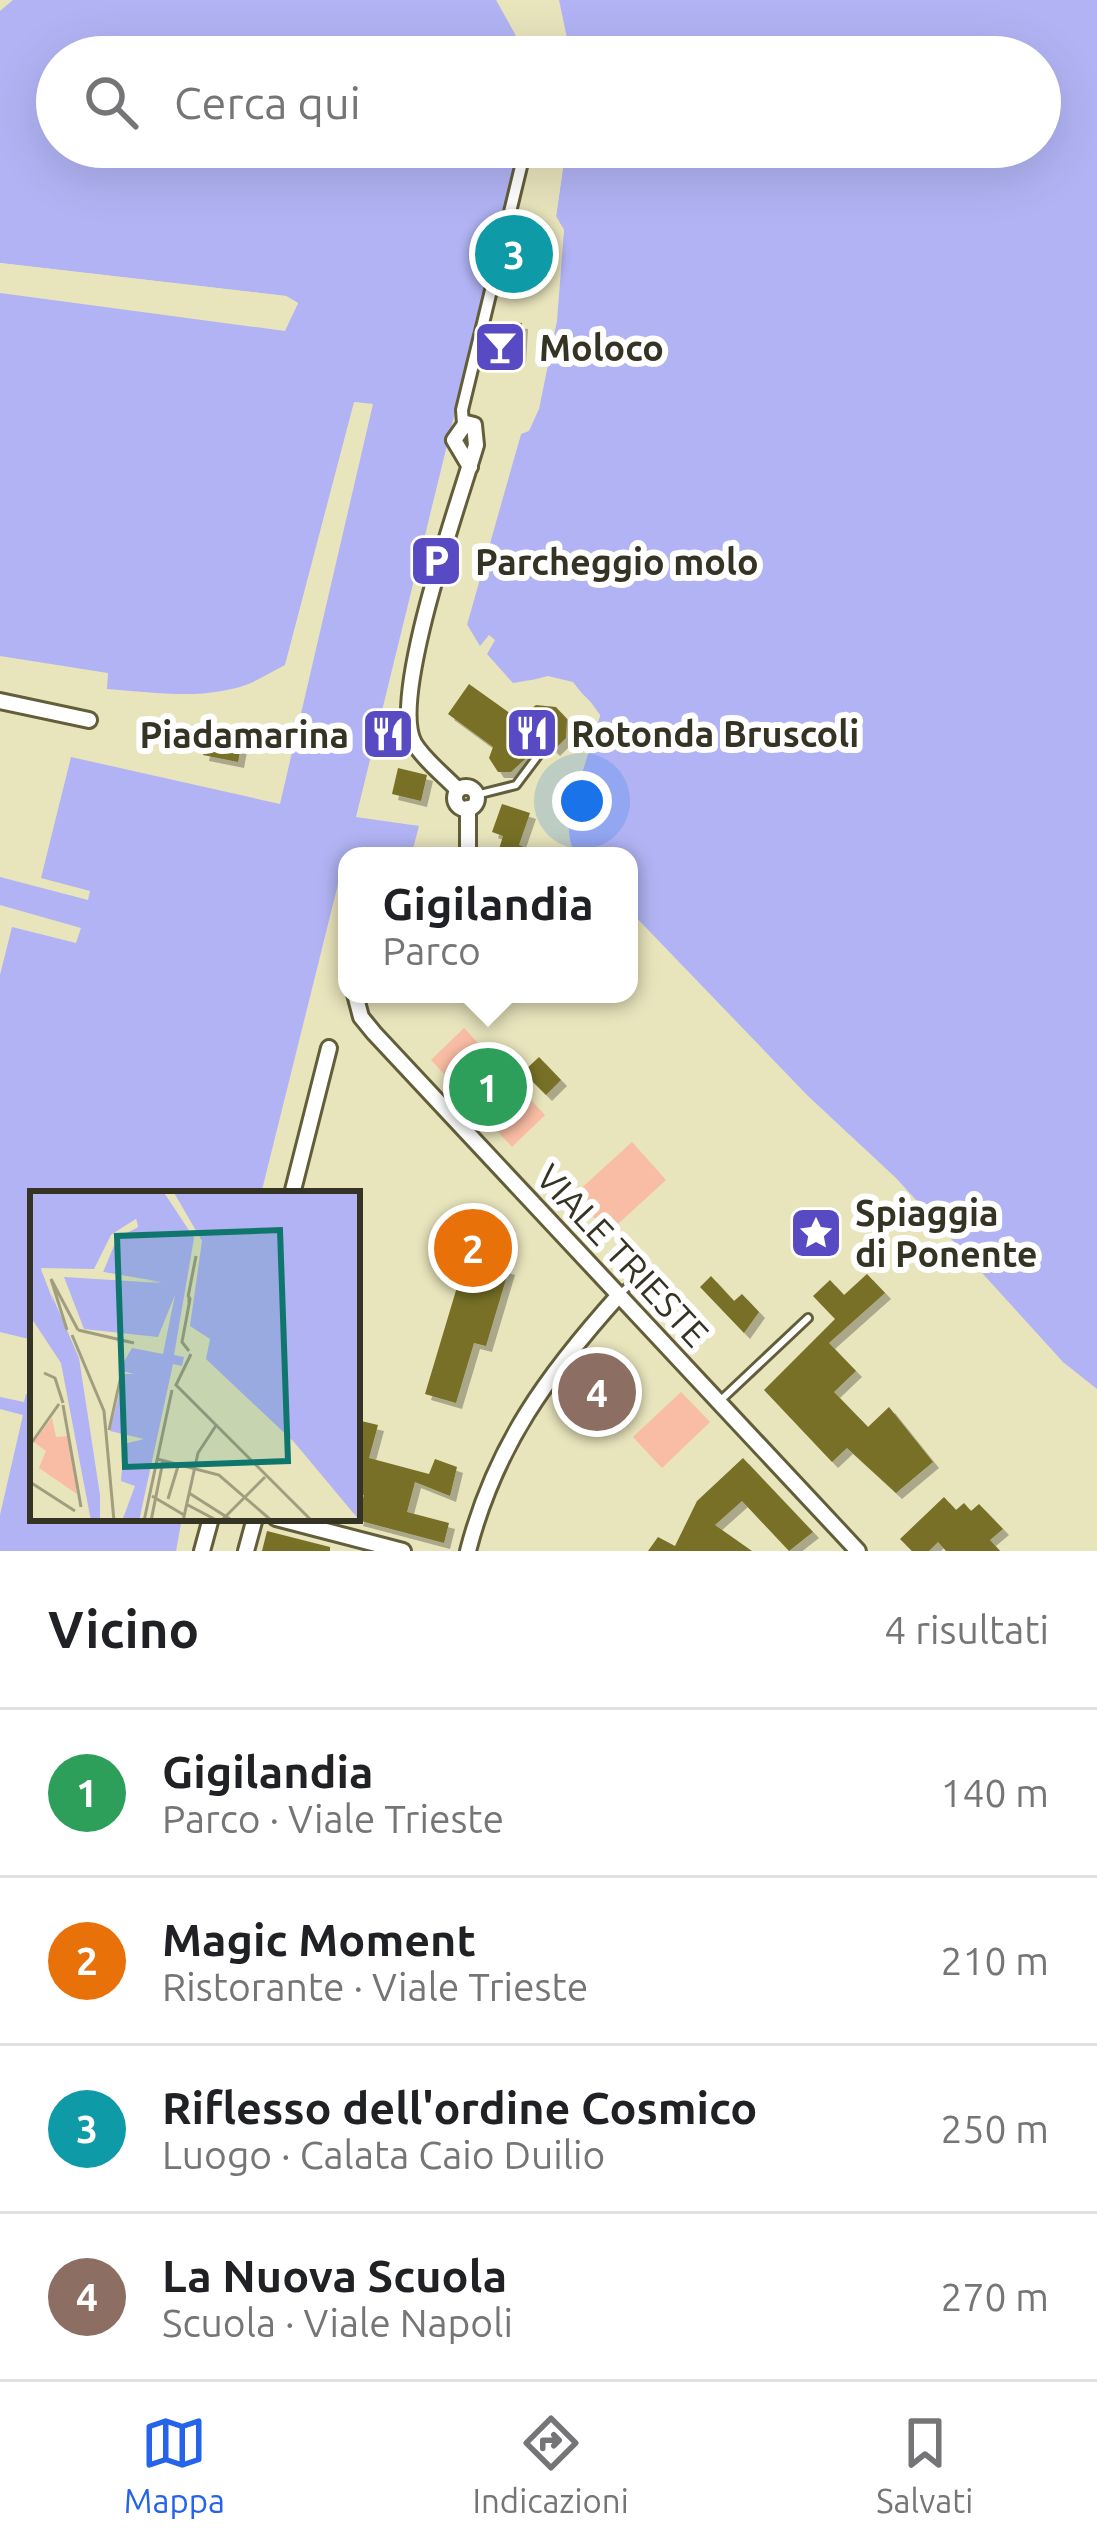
<!DOCTYPE html>
<html lang="it">
<meta charset="utf-8">
<style>
:root{--surface:#fff;--page:#f6f6f6;--text:#202124;--muted:#757577;--line:#e0e0e0;--accent:#2563eb}
body{margin:0;font-family:Ubuntu,sans-serif;background:var(--page);color:var(--text)}
.you{position:absolute;left:582px;top:801px;width:42px;height:42px;margin:-30px;border:9px solid #fff;border-radius:50%;background:#1a73e8;box-shadow:0 0 0 18px #1a73e833}
.badge{display:grid;place-items:center;width:78px;height:78px;border-radius:50%;background:var(--accent);color:#fff;font-size:39px;font-weight:700}
.pin{position:absolute;translate:-50% -50%;border:6px solid #fff;box-shadow:0 3px 12px #0006}
.popup{position:absolute;left:338px;top:847px;width:300px;height:156px;box-sizing:border-box;display:grid;place-content:center;border-radius:24px;background:var(--surface);filter:drop-shadow(0 3px 9px #0005);font-size:39px;white-space:nowrap;color:var(--muted)}
.popup b{font-size:45px;color:var(--text)}
.popup::after{content:'';position:absolute;left:50%;top:100%;margin-left:-24px;border:24px solid transparent;border-top-color:var(--surface)}
.list{margin:0;padding:0;list-style:none}
h2{display:flex;justify-content:space-between;align-items:center;height:156px;margin:0;padding:0 48px;font-size:51px}
h2 small{font-size:39px;font-weight:400;color:var(--muted)}
.list li{display:grid;grid-template-columns:78px 1fr auto;gap:36px;align-items:center;box-sizing:border-box;height:168px;padding:0 48px;border-top:3px solid var(--line)}
.list b{display:block;font-size:45px;white-space:nowrap}
.list p{margin:0;font-size:39px;white-space:nowrap;color:var(--muted)}
.list em{font-size:39px;font-style:normal;color:var(--muted)}
.icon{flex:none;width:66px;height:66px;fill:none;stroke:currentColor;stroke-width:2;stroke-linecap:round;stroke-linejoin:round}
.map{position:relative;flex:none;width:1097px;height:1551px;overflow:hidden}
.search{position:absolute;background:var(--surface);box-shadow:0 12px 48px #0002;left:36px;right:36px;top:36px;height:132px;display:flex;align-items:center;gap:30px;box-sizing:border-box;padding:0 42px;border-radius:66px;color:var(--muted);font-size:45px}
.sheet{height:828px;background:var(--surface)}
nav{display:flex;justify-content:space-around;align-items:center;box-sizing:border-box;height:168px;border-top:3px solid var(--line);background:var(--surface);font-size:33px;color:var(--muted)}
nav a{display:grid;justify-items:center;gap:6px}
nav .on{color:var(--accent)}
.map>svg:first-child{display:block}
</style>
<div class="map">
<svg width="1097" height="1551" viewBox="0 0 1097 1551">
<defs>
<filter id="shadow"><feDropShadow dx="6" dy="6" stdDeviation="0" flood-color="#0004"/></filter>
</defs>
<rect width="100%" height="100%" fill="#e8e4bc"/>
<g fill="#f9bca4">
<path d="M464,1028L545,1115L512,1147L431,1060Z"/>
<path d="M632,1142L666,1180L608,1233L574,1195Z"/>
<path d="M681,1392L710,1422L662,1468L633,1437Z"/>
</g>
<g fill="#b1b3f4">
<path d="M13,0H496L515,34L519,57H57V147H520L356,817L419,826L411,856H347L343,864L261,1194H33V1340L0,1332V975L12,927L76,943L81,928L0,905V877L88,900L90,891L41,878L71,757L280,804L373,404L355,402L285,666C226,704 174,694 107,689L108,673L0,656V293L285,331L298,303L286,296L0,263V11Z"/>
<path d="M559,0H1097V1389L1063,1362L896,1178L808,1096L629,910V856H578C552,829 589,749 600,715C579,680 551,675 513,683L487,654L495,640L489,635L480,646L465,621L521,434L539,409L564,230L556,217L566,147H1040V57H571Z"/>
<path d="M26,1394L33,1396V1518H182L176,1551H0V1515L23,1415L0,1409V1397L24,1402Z"/>
</g>
<g fill="#e8e4bc">
<path d="M560,147H566L556,216L564,230L557,321L539,409L529,431L521,434L465,632L459,619L515,432L533,407L551,320L558,232L550,216Z"/>
<path d="M0,263L286,296L298,303L292,316H286L290,305L284,302L0,269Z"/>
<path d="M354,402L360,403L290,668L254,693L227,696L285,665Z"/>
<path d="M548,676L573,682L600,716L566,825L567,854L560,824L593,716L570,688L548,682L513,689L508,686Z"/>
</g>
<g fill="#776f27" filter="url(#shadow)">
<path d="M510,322L522,323L520,357L486,354L491,333L509,339Z"/>
<path d="M469,684L518,719L536,705L556,707L567,719L566,738L554,750L545,741L511,772H498L489,758L493,747L448,714Z"/>
<path d="M208,732L242,741L238,762L203,755Z"/>
<path d="M398,768L427,775L421,801L392,794Z"/>
<path d="M502,804L530,813L519,845L544,856H497L503,836L492,832Z"/>
<path d="M539,1057L561,1080L546,1095L523,1072Z"/>
<path d="M466,1257L509,1269L486,1346L474,1343L456,1403L425,1394Z"/>
<path d="M867,1274L885,1293L829,1343L856,1371L834,1392L868,1427L889,1407L933,1462L896,1493L847,1448L832,1462L764,1390L835,1319L813,1296L830,1280L844,1295Z"/>
<path d="M711,1276L734,1301L742,1294L759,1312L744,1333L700,1287Z"/>
<path d="M357,1420L378,1425L369,1458L429,1474L435,1459L457,1467L450,1496L415,1482L407,1512L449,1523L444,1543L357,1520L364,1495L357,1494Z"/>
<path d="M743,1458L813,1532L789,1551L742,1501L715,1525L752,1551H648L658,1537L675,1546L697,1501Z"/>
<path d="M944,1497L956,1510L964,1503L971,1511L979,1504L1003,1529L990,1540L1000,1551H946L938,1542L929,1551H912L900,1539Z"/>
<path d="M267,1531L330,1547V1551H262Z"/>
</g>
<g fill="none" stroke-linecap="round" stroke-linejoin="round">
<g stroke="#625e3a" stroke-width="12">
<g id="service">
<path d="M476,795L516,785L540,753"/>
<path d="M622,1292L633,1282"/>
<path d="M722,1399L808,1318"/>
</g>
</g>
<g stroke="#625e3a" stroke-width="16">
<path id="pedestrian" d="M463,424L462,410L525,150"/>
</g>
<g stroke="#625e3a" stroke-width="20">
<g id="minor">
<path d="M0,701L89,720"/>
<circle cx="466" cy="798" r="11"/>
<path d="M458,790C444,775 424,760 414,743C389,698 460,500 476,445L474,425L466,423L454,440L470,467"/>
<path d="M468,808V856"/>
<path d="M355,994L361,1017L374,1033L858,1551"/>
<path d="M292,1194L329,1048"/>
<path d="M276,1518L403,1551"/>
<path d="M202,1551L211,1518"/>
<path d="M246,1551L255,1518"/>
<path d="M468,1551C495,1446 548,1374 619,1295"/>
</g>
</g>
<use href="#service" stroke="#fff" stroke-width="6"/>
<use href="#pedestrian" stroke="#fff" stroke-width="10"/>
<use href="#minor" stroke="#fff" stroke-width="14"/>
</g>
<defs>
<g id="bar-square" transform="scale(2.7)"><rect x="-9" y="-9" width="18" height="18" rx="4" fill="#584ac2" stroke="#fff"/><path d="M-6-5H6L.8 .8V4.5H3.5V6h-7V4.5H-.8V.8Z" fill="#fff"/></g>
<g id="parking-square" transform="scale(2.7)"><rect x="-9" y="-9" width="18" height="18" rx="4" fill="#584ac2" stroke="#fff"/><path d="M-3.5-5.5H1a3.5 3.5 0 0 1 0 7H-1V5.5H-3.5ZM-1-3.4V-.6H.8a1.4 1.4 0 0 0 0-2.8Z" fill="#fff"/></g>
<g id="restaurant-square" transform="scale(2.7)"><rect x="-9" y="-9" width="18" height="18" rx="4" fill="#584ac2" stroke="#fff"/><path d="M-5-6h1v4h1v-4h1v4h1v-4h1v5L-1.5 .5V6h-2V.5L-5-1ZM5-6V6H3V1.5H1.5Q1.5-4 5-6Z" fill="#fff"/></g>
<g id="sight-square" transform="scale(2.7)"><rect x="-9" y="-9" width="18" height="18" rx="4" fill="#584ac2" stroke="#fff"/><path d="M0-6L1.8-2.2L6-1.7L2.9 1.2L3.7 5.4L0 3.3L-3.7 5.4L-2.9 1.2L-6-1.7L-1.8-2.2Z" fill="#fff"/></g>
</defs>
<g fill-rule="evenodd">
<use href="#bar-square" x="500" y="347"/>
<use href="#parking-square" x="436" y="561"/>
<use href="#restaurant-square" x="532" y="733"/>
<use href="#restaurant-square" x="388" y="734"/>
<use href="#sight-square" x="816" y="1233"/>
</g>
<g text-anchor="middle" dominant-baseline="central" stroke-width="12" stroke-linejoin="round" paint-order="stroke">
<g font-size="36" font-weight="bold" fill="#353424" stroke="#fff" text-anchor="start">
<text x="539" y="347">Moloco</text>
<text x="475" y="561">Parcheggio molo</text>
<text x="571" y="733">Rotonda Bruscoli</text>
<text x="349" y="734" text-anchor="end">Piadamarina</text>
<text x="855" y="1212">Spiaggia<tspan x="855" dy="41">di Ponente</tspan></text>
</g>
<g font-size="36" fill="#353424" stroke="#fff">
<text transform="translate(623 1255) rotate(47)">VIALE TRIESTE</text>
</g>
</g>
<g transform="translate(30 1191)">
<rect width="330" height="330" fill="#e8e4bc"/>
<path d="M22,227L26,246L38,245L47,303L9,277L16,260L4,251Z" fill="#f9bca4"/>
<path d="M0,0H133L164,47L144,164L154,166L152,175L143,173L109,330H92L105,295L91,290L94,253L114,248L80,240L94,183H104L89,179L102,157L133,163L145,104L128,146L54,138L34,86L131,92L73,81L87,47L108,36L106,28L81,44L63,80L11,79L49,167L70,304V330H61L31,172L0,125ZM143,0H330V330L264,251L176,168L180,148L160,135L172,50Z" fill="#b1b3f4"/>
<path d="M106,28L108,36L87,47L73,81L132,91L75,85L72,82L82,50L68,84L15,80L24,113L11,77L66,78L81,44Z" fill="#e8e4bc"/>
<path fill="none" stroke="#a09e7f" stroke-width="3" d="M158,106L166,65M37,139L21,88L48,139M48,139L104,152M42,144L74,220L84,330M159,160L152,151L160,108L159,106V112M161,163L146,194L282,330M14,182L25,187L33,212M33,214L51,316M79,239L91,185M0,254L29,213M127,268L189,284L242,330M0,291L45,320M159,302L203,330M122,305L154,324M138,308L149,272M156,313L188,330M114,330L142,199M121,330L133,270M153,330L168,262L187,233M191,330L235,286"/>
<path fill="#0f766e" fill-opacity="0.15" stroke="#0f766e" stroke-width="6" d="M250,39L258,270L95,276L87,45Z"/>
<rect width="330" height="330" fill="none" stroke="#353424" stroke-width="6"/>
</g>
</svg>
<div class="you"></div>
<div class="pin badge" style="left:488px;top:1087px;background:#2e9e5b">1</div>
<div class="popup"><b>Gigilandia</b>Parco</div>
<div class="pin badge" style="left:473px;top:1248px;background:#e8710a">2</div>
<div class="pin badge" style="left:514px;top:254px;background:#0f9aa8">3</div>
<div class="pin badge" style="left:597px;top:1392px;background:#8d6e63">4</div>
<div class="search"><svg class="icon" aria-label="search" viewBox="0 0 24 24"><circle cx="10" cy="10" r="6"/><path d="M15 15l6 6"/></svg>Cerca qui</div>
</div>
<section class="sheet">
<h2>Vicino<small>4 risultati</small></h2>
<ul class="list">
<li><span class="badge" style="background:#2e9e5b">1</span><div><b>Gigilandia</b><p>Parco · Viale Trieste</p></div><em>140 m</em></li>
<li><span class="badge" style="background:#e8710a">2</span><div><b>Magic Moment</b><p>Ristorante · Viale Trieste</p></div><em>210 m</em></li>
<li><span class="badge" style="background:#0f9aa8">3</span><div><b>Riflesso dell'ordine Cosmico</b><p>Luogo · Calata Caio Duilio</p></div><em>250 m</em></li>
<li><span class="badge" style="background:#8d6e63">4</span><div><b>La Nuova Scuola</b><p>Scuola · Viale Napoli</p></div><em>270 m</em></li>
</ul>
</section>
<nav>
<a class="on"><svg class="icon" aria-label="map" viewBox="0 0 24 24"><path d="M3 6l6-2 6 2 6-2v14l-6 2-6-2-6 2zM9 4v14M15 6v14"/></svg>Mappa</a>
<a><svg class="icon" aria-label="directions" viewBox="0 0 24 24"><path d="M12 3l9 9-9 9-9-9zM9 14v-3h6M13 9l2 2-2 2"/></svg>Indicazioni</a>
<a><svg class="icon" aria-label="saved" viewBox="0 0 24 24"><path d="M7 4h10v16l-5-4-5 4z"/></svg>Salvati</a>
</nav>
